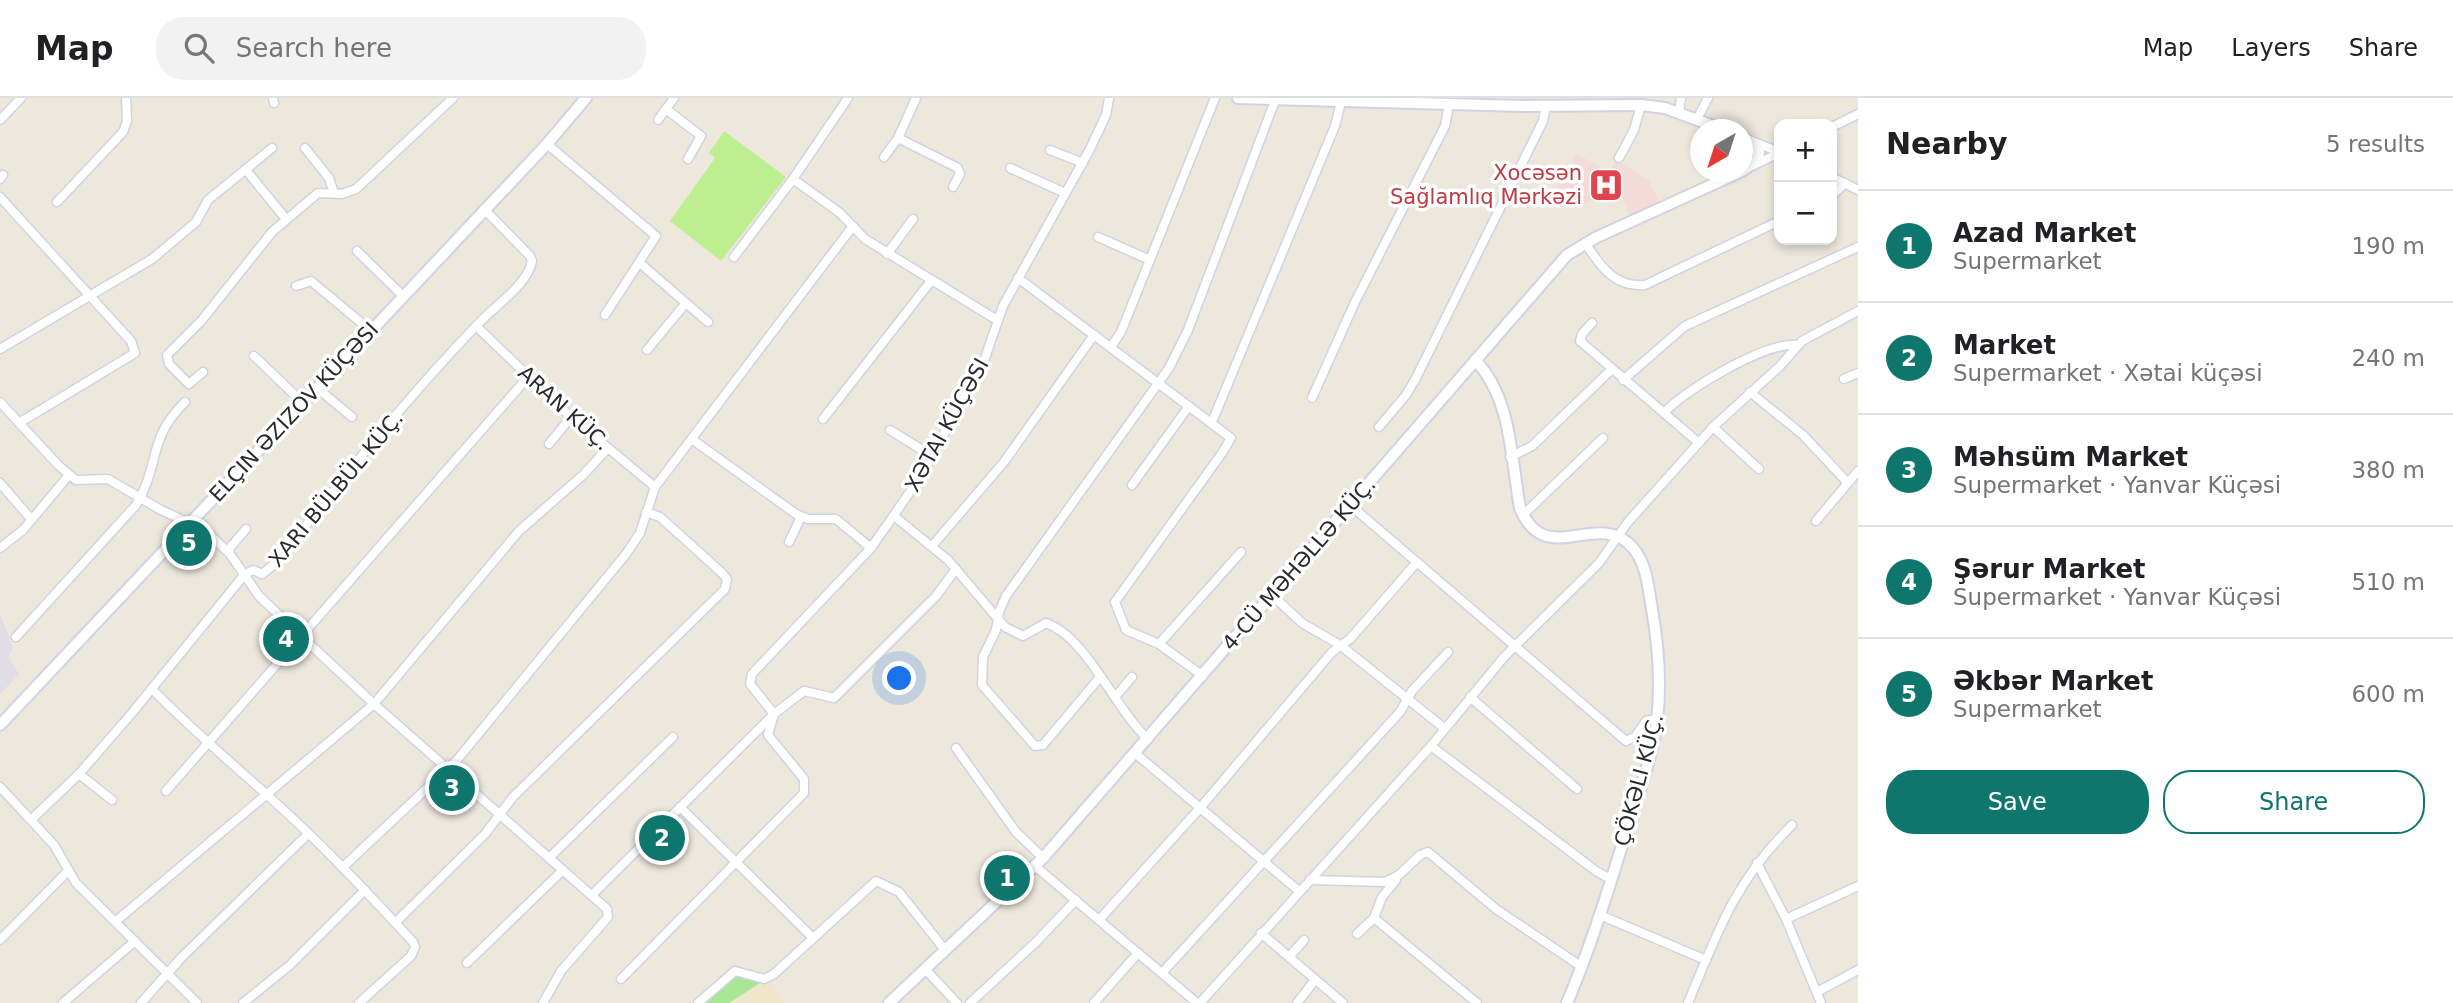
<!DOCTYPE html>
<meta charset="utf-8">
<style>
:root{--surface:#fff;--page:#f2f2f2;--text:#202124;--muted:#757577;--line:#e0e0e0;--accent:#0f766e}
body{margin:0;font-family:"DejaVu Sans",sans-serif;background:var(--page);color:var(--text)}
.controls{position:absolute;right:21px;top:21px;display:grid;overflow:hidden;border-radius:14px;box-shadow:0 4px 10px #0003}
.controls button{width:63px;height:63px;display:grid;place-items:center;padding:0;border:0;border-bottom:2px solid var(--line);background:var(--surface);color:var(--text);font:35px sans-serif}
.compass{position:absolute;left:1690px;top:21px;width:63px;height:63px;border-radius:50%;background:var(--surface);box-shadow:0 4px 10px #0003;rotate:219deg}
.you{position:absolute;left:900px;top:581px;width:24px;height:24px;margin:-18px;border:5px solid #fff;border-radius:50%;background:#1a73e8;box-shadow:0 0 0 10px #1a73e833}
.badge{display:grid;place-items:center;width:46px;height:46px;border-radius:50%;background:var(--accent);color:#fff;font-size:23px;font-weight:700}
.pin{position:absolute;translate:-50% -50%;border:4px solid #fff;box-shadow:0 2px 7px #0006}
.list{margin:0;padding:0;list-style:none}
h2{display:flex;justify-content:space-between;align-items:center;height:91px;margin:0;padding:0 28px;font-size:30px}
h2 small{font-size:23px;font-weight:400;color:var(--muted)}
.list li{display:grid;grid-template-columns:46px 1fr auto;gap:21px;align-items:center;box-sizing:border-box;height:112px;padding:0 28px;border-top:2px solid var(--line)}
.list b{display:block;font-size:26px;white-space:nowrap}
.list p{margin:0;font-size:23px;white-space:nowrap;color:var(--muted)}
.list em{font-size:23px;font-style:normal;color:var(--muted)}
.actions{display:flex;gap:14px;padding:21px 28px}
.actions a{flex:1;padding:16px 0;border:2px solid var(--accent);border-radius:28px;text-align:center;font-size:24px;color:var(--accent)}
.actions .main{background:var(--accent);color:#fff}
.icon{flex:none;width:38px;height:38px;fill:none;stroke:currentColor;stroke-width:2;stroke-linecap:round;stroke-linejoin:round}
.map{position:relative;flex:none;width:1858px;height:905px;overflow:hidden}
header{display:flex;align-items:center;gap:42px;box-sizing:border-box;height:98px;padding:0 35px;background:var(--surface);border-bottom:2px solid var(--line)}
header strong{font-size:33px}
nav{display:flex;gap:38px;margin-inline-start:auto;font-size:24px}
.search{width:490px;height:63px;background:var(--page);display:flex;align-items:center;gap:18px;box-sizing:border-box;padding:0 24px;border-radius:28px;color:var(--muted);font-size:26px}
main{display:flex}
aside{flex:1;background:var(--surface)}
.map>svg:first-child{display:block}
</style>
<header>
<strong>Map</strong>
<div class="search"><svg class="icon" aria-label="search" viewBox="0 0 24 24"><circle cx="10" cy="10" r="6"/><path d="M15 15l6 6"/></svg>Search here</div>
<nav><a>Map</a><a>Layers</a><a>Share</a></nav>
</header>
<main>
<div class="map">
<svg width="1858" height="905" viewBox="0 0 1858 905">
<rect width="100%" height="100%" fill="#ede7dc"/>
<path fill="#e0dde5" d="M0,515L13,550L8,559L19,576L0,596Z"/>
<path fill="#f0e7ca" d="M736,876L769,885L785,905H706Z"/>
<path fill="#f4dad8" d="M1577,56L1609,74L1616,62L1649,83L1660,105L1630,118L1620,95L1614,92L1578,108L1558,90Z"/>
<path fill="#a8e795" d="M736,876L760,885L729,905H706Z"/>
<path fill="#bdee90" d="M724,33L786,79L721,163L670,123L715,60L709,55Z"/>
<g fill="none" stroke-linecap="round" stroke-linejoin="round">
<g stroke="#d1d2e4" stroke-width="11">
<g id="street">
<path d="M273,0L274,5"/>
<path d="M848,0L793,81L840,115L865,141L997,222"/>
<path d="M666,11L701,38L688,61"/>
<path d="M1679,14L1681,0"/>
<path d="M1697,21L1708,0"/>
<path d="M0,22L21,0"/>
<path d="M658,22L674,0"/>
<path d="M1832,29L1858,16"/>
<path d="M898,40L958,70L960,76L953,89"/>
<path d="M1747,41L1779,54"/>
<path d="M547,46L656,138L605,217"/>
<path d="M305,50L329,80L334,95"/>
<path d="M1050,52L1083,65"/>
<path d="M884,59L898,40L916,0"/>
<path d="M1619,60L1634,32L1641,7"/>
<path d="M1752,68L1779,55"/>
<path d="M1010,70L1065,95"/>
<path d="M246,72L286,121"/>
<path d="M1832,79L1858,92"/>
<path d="M0,81L3,77"/>
<path d="M1832,98L1845,85"/>
<path d="M0,99L131,243L135,255L19,325"/>
<path d="M57,104L123,34L127,23L126,0"/>
<path d="M1098,139L1150,162"/>
<path d="M1585,145C1600,167 1614,190 1645,187L1779,123"/>
<path d="M357,153L402,197"/>
<path d="M887,156L913,121"/>
<path d="M734,159L793,81"/>
<path d="M641,166L686,205L647,252"/>
<path d="M1018,180L1231,340L1222,355L1115,504L1126,532L1159,546L1203,578"/>
<path d="M296,188L311,183L370,232"/>
<path d="M686,205L708,224"/>
<path d="M1592,225L1582,236L1580,243L1699,345"/>
<path d="M476,228L571,319L655,389"/>
<path d="M1111,249L1121,234L1215,0"/>
<path d="M0,251L152,161L196,124L208,102L272,50"/>
<path d="M254,258L303,305"/>
<path d="M203,274L189,286L169,266L167,257L202,222L272,134L318,95L342,96L356,91L453,0"/>
<path d="M1844,281L1858,275"/>
<path d="M1623,282L1685,228L1858,149"/>
<path d="M317,290L352,319"/>
<path d="M1750,294L1803,337L1847,384"/>
<path d="M1312,300L1355,204L1445,28L1449,7"/>
<path d="M0,304L58,367L76,382L108,381L161,412L206,433L230,456L259,498L302,539L374,606L607,811L608,819L561,873L543,905"/>
<path d="M1664,315C1686,291 1765,244 1797,247"/>
<path d="M823,321L931,183"/>
<path d="M1212,324L1335,28L1341,4"/>
<path d="M1379,329L1406,297L1416,280L1543,23L1546,8"/>
<path d="M1713,329L1759,371"/>
<path d="M890,332L932,358"/>
<path d="M693,342L796,416L808,421H836L871,450"/>
<path d="M549,346L571,319"/>
<path d="M1510,359L1532,348L1611,272"/>
<path d="M0,385L31,421"/>
<path d="M1132,387L1189,308"/>
<path d="M1350,407L1626,643L1635,639L1646,623L1657,621"/>
<path d="M1523,417L1603,340"/>
<path d="M894,418L948,462L1005,529L1023,538L1046,525C1087,539 1116,613 1148,641"/>
<path d="M1816,423L1858,373"/>
<path d="M789,444L801,419"/>
<path d="M932,448L1004,364L1094,237"/>
<path d="M0,450L23,432L69,377"/>
<path d="M228,452L246,431"/>
<path d="M1272,497L1302,525L1340,547L1444,630"/>
<path d="M16,539L136,407C160,368 147,341 185,304"/>
<path d="M1159,546L1241,454"/>
<path d="M1100,579L1043,647L1035,648L982,587L983,559L996,532L999,514L1006,498L1169,270L1188,232L1276,0"/>
<path d="M152,591C189,629 227,661 266,696C318,742 366,793 413,844L415,849L411,858L359,905"/>
<path d="M1115,599L1132,579"/>
<path d="M1470,599L1577,691"/>
<path d="M1431,648L1596,773L1612,782"/>
<path d="M956,650L1016,734L1043,760"/>
<path d="M1136,656L1299,793"/>
<path d="M79,676L112,702"/>
<path d="M0,689L54,747L76,785L197,905"/>
<path d="M166,693L528,279"/>
<path d="M680,709L812,839"/>
<path d="M32,721L79,676L132,615L245,476L253,472L262,476L276,465C341,383 407,299 480,224C496,207 528,186 532,163L530,158L484,111"/>
<path d="M549,760L673,639"/>
<path d="M1757,765L1786,821L1821,905"/>
<path d="M1035,768L1197,905"/>
<path d="M343,769L457,662L626,456L640,435L655,389L853,128"/>
<path d="M1310,782L1385,784L1399,777L1420,757L1428,754L1496,811L1582,869"/>
<path d="M1396,782L1382,799L1374,820L1477,905"/>
<path d="M592,797L774,616L750,586L752,576L871,450L919,381L984,263L1003,208L1090,51L1106,17L1109,0"/>
<path d="M1600,817L1706,862"/>
<path d="M1786,821L1858,788"/>
<path d="M1099,822L1200,710L1332,554L1350,541L1417,464"/>
<path d="M115,824L374,606L519,433L583,377L608,350"/>
<path d="M395,825L485,736L513,699L725,491L727,481L722,475L660,419L646,414"/>
<path d="M1261,835L1343,905"/>
<path d="M1357,836L1374,820"/>
<path d="M0,842L68,773"/>
<path d="M1289,859L1304,842"/>
<path d="M467,865L563,772"/>
<path d="M925,871L957,905"/>
<path d="M1162,875L1400,614L1412,593L1448,554"/>
<path d="M621,881L804,695V681L768,637L774,616L804,593L834,600L936,498L956,471"/>
<path d="M1817,894L1858,872"/>
<path d="M63,905L135,843"/>
<path d="M141,905L182,859L308,736"/>
<path d="M243,905L290,867L365,792"/>
<path d="M698,905L735,873L764,881L774,876L876,783L899,794L945,852"/>
<path d="M970,905L1036,844L1076,802"/>
<path d="M1094,905L1138,855"/>
<path d="M1200,905L1431,648L1504,559L1599,465L1628,424L1713,329L1780,268L1802,243L1858,213"/>
<path d="M1297,905L1315,882"/>
<path d="M1688,905C1718,833 1735,783 1792,727"/>
</g>
</g>
<g stroke="#d1d2e4" stroke-width="14">
<g id="secondary">
<path d="M1238,0L1523,8L1641,7L1665,10L1724,32"/>
<path d="M1742,39L1759,54L1756,63L1742,73"/>
<path d="M1475,262C1512,300 1511,362 1520,410C1546,473 1598,409 1633,450C1646,465 1648,487 1651,505C1658,544 1662,582 1657,622C1653,657 1640,691 1629,724C1611,785 1592,846 1567,905"/>
<path d="M0,627L547,46L586,0"/>
<path d="M889,905L1043,760L1567,157L1595,140L1740,74"/>
</g>
</g>
<use href="#street" stroke="#fff" stroke-width="8"/>
<use href="#secondary" stroke="#fff" stroke-width="10"/>
</g>
<defs>
<g id="hospital-square" transform="scale(1.75)"><rect x="-9" y="-9" width="18" height="18" rx="4" fill="#e0444e" stroke="#fff"/><path d="M-5-5h3v3.5h4V-5h3V5h-3V1.5h-4V5h-3Z" fill="#fff"/></g>
</defs>
<g fill-rule="evenodd">
<use href="#hospital-square" x="1606" y="87"/>
</g>
<g text-anchor="middle" dominant-baseline="central" stroke-width="7" stroke-linejoin="round" paint-order="stroke">
<g font-size="21" fill="#be3a42" stroke="#fff" text-anchor="end">
<text x="1582" y="75">Xocəsən<tspan x="1582" dy="24">Sağlamlıq Mərkəzi</tspan></text>
</g>
<g font-size="21" fill="#2a2a2a" stroke="#fff">
<text transform="translate(564 310) rotate(42)">ARAN KÜÇ.</text>
<text transform="translate(294 314) rotate(-47)">ELÇIN ƏZIZOV KÜÇƏSI</text>
<text transform="translate(947 327) rotate(-61)">XƏTAI KÜÇƏSI</text>
<text transform="translate(336 391) rotate(-50)">XARI BÜLBÜL KÜÇ.</text>
<text transform="translate(1299 466) rotate(-49)">4-CÜ MƏHƏLLƏ KÜÇ.</text>
<text transform="translate(1639 682) rotate(-75)">ÇÖKƏLI KÜÇ.</text>
</g>
</g>
</svg>
<div class="controls">
<button>+</button>
<button>−</button>
</div>
<svg class="compass" viewBox="-18 -18 36 36"><path d="M0-13l5 13h-10z" fill="#e53935"/><path d="M0 13l5-13h-10z" fill="#757577"/></svg>
<div class="you"></div>
<div class="pin badge" style="left:1007px;top:780px">1</div>
<div class="pin badge" style="left:662px;top:740px">2</div>
<div class="pin badge" style="left:452px;top:690px">3</div>
<div class="pin badge" style="left:286px;top:541px">4</div>
<div class="pin badge" style="left:189px;top:445px">5</div>
</div>
<aside>
<h2>Nearby<small>5 results</small></h2>
<ul class="list">
<li><span class="badge">1</span><div><b>Azad Market</b><p>Supermarket</p></div><em>190 m</em></li>
<li><span class="badge">2</span><div><b>Market</b><p>Supermarket · Xətai küçəsi</p></div><em>240 m</em></li>
<li><span class="badge">3</span><div><b>Məhsüm Market</b><p>Supermarket · Yanvar Küçəsi</p></div><em>380 m</em></li>
<li><span class="badge">4</span><div><b>Şərur Market</b><p>Supermarket · Yanvar Küçəsi</p></div><em>510 m</em></li>
<li><span class="badge">5</span><div><b>Əkbər Market</b><p>Supermarket</p></div><em>600 m</em></li>
</ul>
<div class="actions"><a class="main">Save</a><a>Share</a></div>
</aside>
</main>
